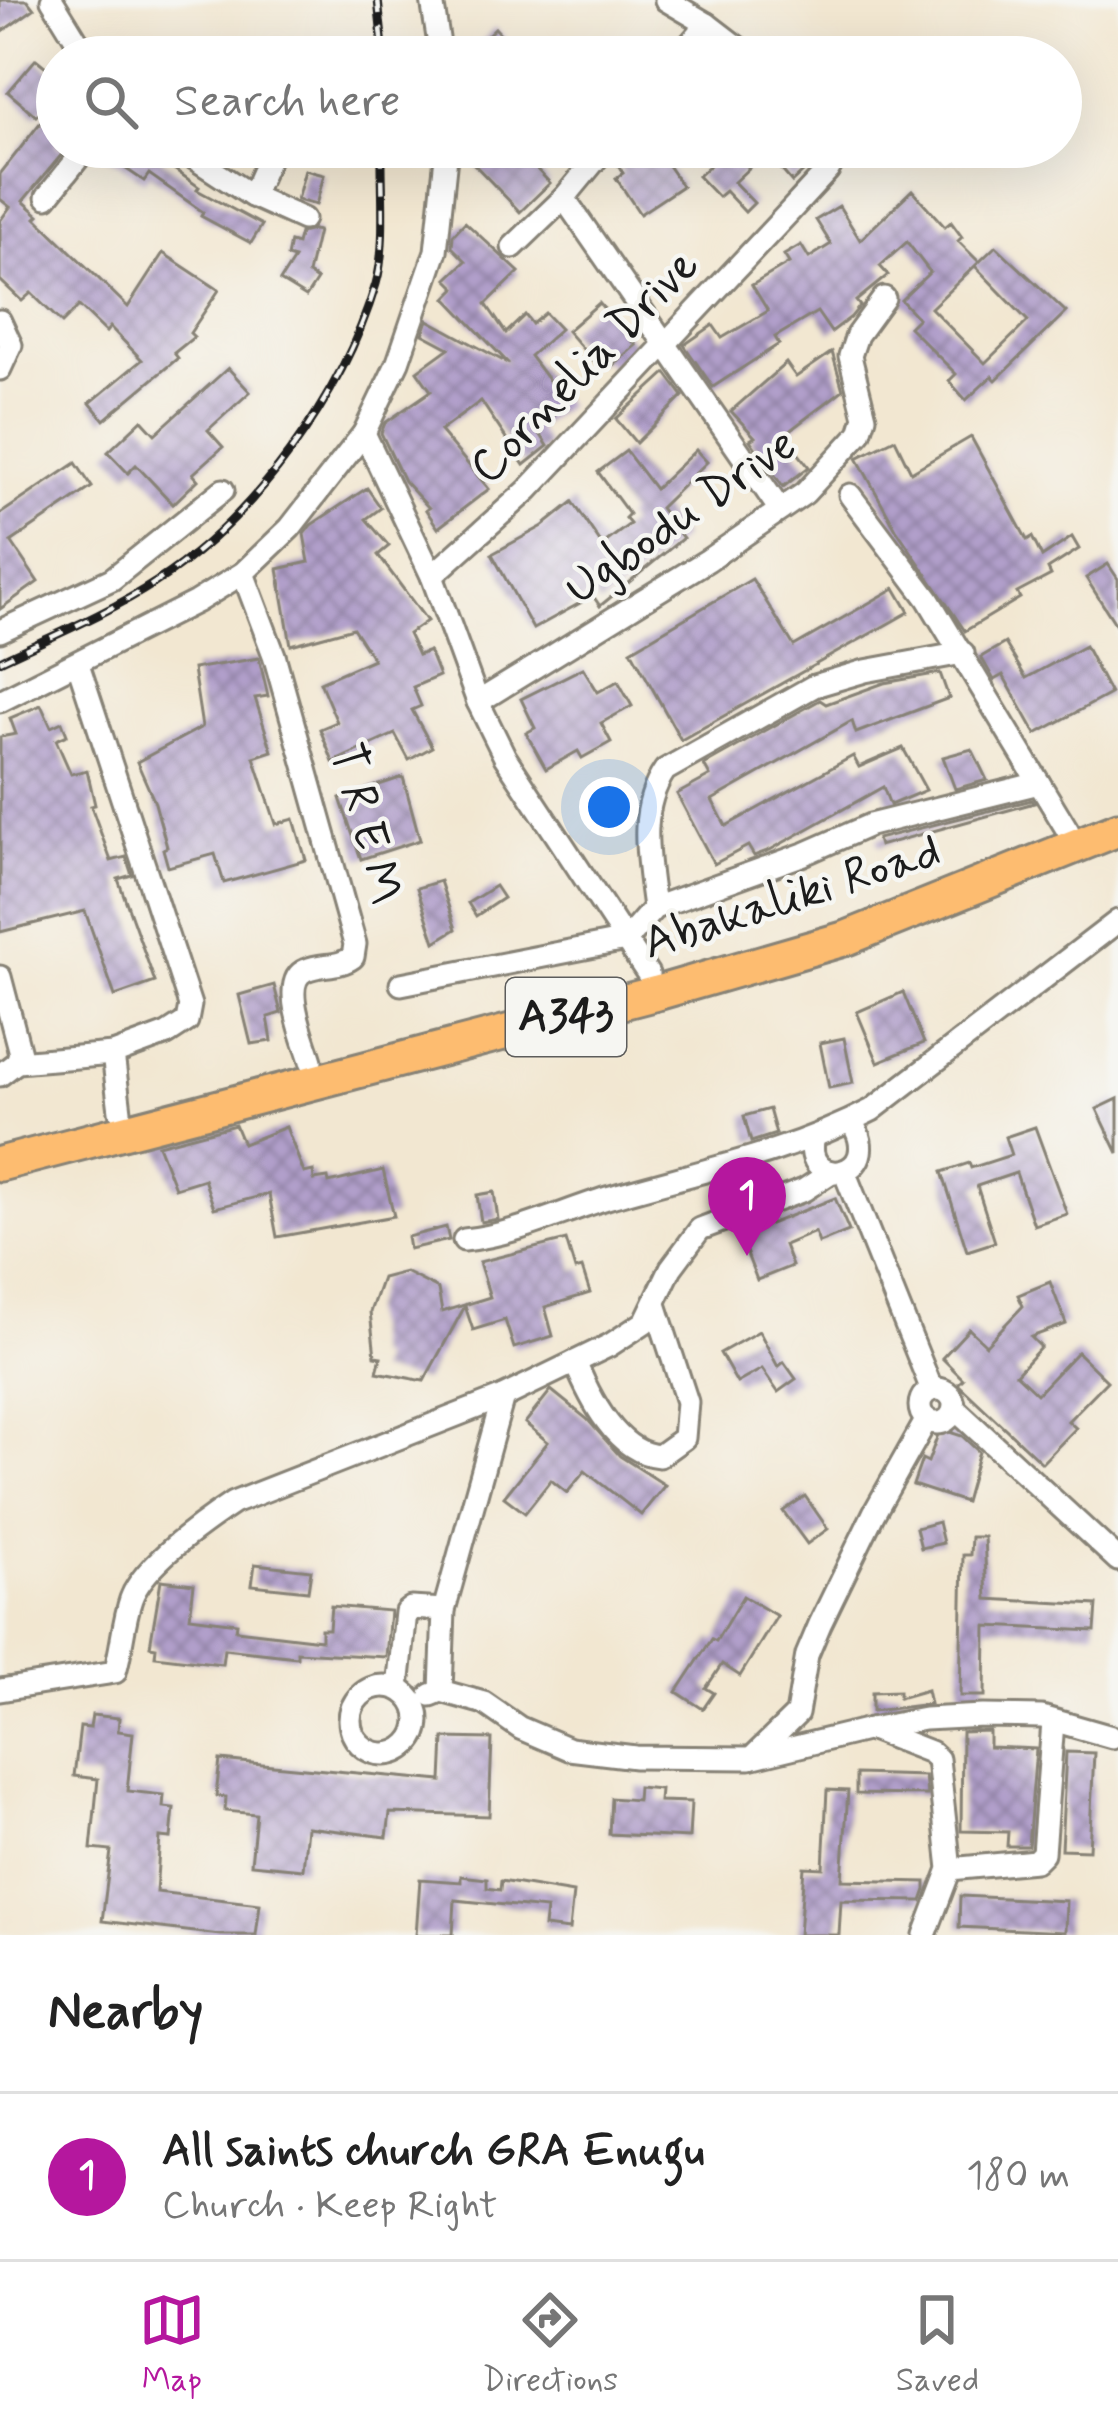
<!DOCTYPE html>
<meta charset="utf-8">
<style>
:root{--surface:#fff;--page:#f6f6f6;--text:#222;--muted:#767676;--line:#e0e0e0;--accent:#b5179e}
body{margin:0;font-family:Mynerve,sans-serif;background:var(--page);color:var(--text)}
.you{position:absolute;left:609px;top:807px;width:42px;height:42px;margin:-30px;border:9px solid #fff;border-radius:50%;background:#1a73e8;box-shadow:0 0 0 18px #1a73e833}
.badge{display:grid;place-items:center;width:78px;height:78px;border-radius:50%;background:var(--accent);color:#fff;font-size:39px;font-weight:700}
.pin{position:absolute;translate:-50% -99px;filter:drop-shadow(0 3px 6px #0008)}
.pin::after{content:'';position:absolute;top:63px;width:42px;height:36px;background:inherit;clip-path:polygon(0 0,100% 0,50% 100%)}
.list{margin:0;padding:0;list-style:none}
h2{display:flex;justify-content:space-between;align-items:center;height:156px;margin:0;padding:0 48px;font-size:51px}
h2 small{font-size:39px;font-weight:400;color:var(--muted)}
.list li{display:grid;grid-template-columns:78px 1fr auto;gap:36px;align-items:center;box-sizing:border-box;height:168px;padding:0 48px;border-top:3px solid var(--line)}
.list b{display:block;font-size:45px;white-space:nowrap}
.list p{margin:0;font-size:39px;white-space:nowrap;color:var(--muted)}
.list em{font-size:39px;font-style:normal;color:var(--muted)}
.icon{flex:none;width:66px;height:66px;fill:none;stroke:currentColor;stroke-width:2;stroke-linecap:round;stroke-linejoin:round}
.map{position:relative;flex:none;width:1118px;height:1935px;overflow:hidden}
.search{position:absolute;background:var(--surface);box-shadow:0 12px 48px #0002;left:36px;right:36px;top:36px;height:132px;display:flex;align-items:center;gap:30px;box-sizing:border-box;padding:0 42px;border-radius:66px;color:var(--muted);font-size:45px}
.sheet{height:324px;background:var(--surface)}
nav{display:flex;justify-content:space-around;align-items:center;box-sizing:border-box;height:168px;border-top:3px solid var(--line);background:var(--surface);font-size:33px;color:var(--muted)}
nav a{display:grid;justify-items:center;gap:6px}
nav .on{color:var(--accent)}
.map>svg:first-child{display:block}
</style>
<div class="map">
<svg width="1118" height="1935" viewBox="0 0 1118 1935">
<defs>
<pattern id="building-cross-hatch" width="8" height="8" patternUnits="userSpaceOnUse" patternTransform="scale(3)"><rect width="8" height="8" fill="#b19fca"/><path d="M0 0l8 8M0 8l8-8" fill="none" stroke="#8f81a3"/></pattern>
</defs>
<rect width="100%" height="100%" fill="#f6f6f2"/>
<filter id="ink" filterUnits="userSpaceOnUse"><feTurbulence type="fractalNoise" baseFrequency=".00833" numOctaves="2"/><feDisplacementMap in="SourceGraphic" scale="24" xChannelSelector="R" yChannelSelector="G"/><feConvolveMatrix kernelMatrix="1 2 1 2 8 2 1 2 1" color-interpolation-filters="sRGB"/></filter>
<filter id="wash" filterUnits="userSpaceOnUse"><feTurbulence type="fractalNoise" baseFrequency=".004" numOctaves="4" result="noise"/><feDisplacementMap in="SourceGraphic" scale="48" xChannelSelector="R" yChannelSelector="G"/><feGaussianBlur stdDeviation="2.7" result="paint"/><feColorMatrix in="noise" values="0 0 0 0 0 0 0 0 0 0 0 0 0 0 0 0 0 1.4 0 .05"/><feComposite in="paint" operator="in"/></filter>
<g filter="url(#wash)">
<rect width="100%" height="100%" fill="#f2e7d1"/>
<g id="blocks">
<g fill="url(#building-cross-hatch)">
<path d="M0,0H27L34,9L0,33Z"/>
<path d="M495,28L522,57H465Z"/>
<path d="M36,59L57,76L43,92L51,99L36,116L8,92Z"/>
<path d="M48,113L57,121V147H68L23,201L39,215L36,218L128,307L163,253L219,290L190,333L194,337L174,353L178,358L104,420L90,403L142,360L110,327L106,332L79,306L62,323L31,293L22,301L0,280V221L10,207L0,199V174Z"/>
<path d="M102,147H162L160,159L199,187L197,190L262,225L251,243L201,216L203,212L149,174L144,181L101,152Z"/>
<path d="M487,147H531L523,155L550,183L520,212L472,162Z"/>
<path d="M661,147H688L667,164L682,186L640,214L616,178L623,173L617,163L639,148L645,158Z"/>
<path d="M730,147L749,168L734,182L754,203L745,212L725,191L718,197L698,176Z"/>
<path d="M789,147H824L817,159L792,182L774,161Z"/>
<path d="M305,170L324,175L316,205L297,200Z"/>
<path d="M912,190L945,227L951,222L962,237L958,241L979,262L931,308L985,363L1028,321L975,266L996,246L1066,312L996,380L992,376L966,400L949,381L956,374L909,327L918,318L901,300L930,272L907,242L880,266L888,275L856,301L860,306L851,317L831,332L817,312L775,337L779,344L713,387L684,345L687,343L713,325L722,338L768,311L752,285L789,263L784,255L801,245L809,258L831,244L816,220L839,206L860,240Z"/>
<path d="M465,222L519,272L486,304L506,333L525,315L532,324L545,313L560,329L530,356L567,405L537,429L548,446L524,465L481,401L440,431L489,489L438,528L426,510L429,508L404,481L381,433L385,423L431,391L417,371L449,348L423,334L428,320L509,364L446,298L456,288L447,279L466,261L452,247L453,235Z"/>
<path d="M313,230L318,231L308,274L317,280L306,297L280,281L294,259L287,257L290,242L297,244L300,233Z"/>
<path d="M599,303L636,345L611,367L603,358L596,364L567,331Z"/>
<path d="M832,352L843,390L784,435L809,467L783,487L750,440L755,437L731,411L786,363L796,377Z"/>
<path d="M228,368L250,392L208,430L223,447L193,474L198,480L173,504L136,465L128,473L108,452L142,420L155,434Z"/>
<path d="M666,373L683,396L636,443L616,419Z"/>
<path d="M971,437L1027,540L1032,537L1042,557L1072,537L1079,549L1048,569L1051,575L1017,593L1020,598L965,631L896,529L857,458L895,439L911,472Z"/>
<path d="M696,450L707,462L660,508L683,538L600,606L593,596L533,629L492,554L543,526L573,502L602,545L630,524L625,518L629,514L598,472L626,451L655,489Z"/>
<path d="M76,463L92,487L11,542L38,582L0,609V514Z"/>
<path d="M367,488L381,508L366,519L389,546L378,555L427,621L408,634L418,655L429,651L439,676L413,687L421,706L412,710L432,747L409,760L395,734L333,762L320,729L337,722L320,682L373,659L353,628L291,645L278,569L309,562L304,534L311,525Z"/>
<path d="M1108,564L1118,579V628L1086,578Z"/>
<path d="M752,579L794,646L895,588L909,612L681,740L631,650Z"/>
<path d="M1005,643L1026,678L1085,646L1110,694L1036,734L1003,675L994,680L981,657Z"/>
<path d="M259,658L268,696L255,698L272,751L254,757L276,824L294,819L306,860L224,883L215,854L168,867L163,849L167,847L155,803L137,762L202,727L193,669Z"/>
<path d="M583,668L598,692L618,681L632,706L601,723L611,742L582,758L578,751L546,769L526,733L535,728L521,699Z"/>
<path d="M940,673L949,698L856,733L852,721L712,800L726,826L853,756L859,767L903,748L926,790L890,805L883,787L770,850L754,856L748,846L714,864L677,794L710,776L704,765L820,700L826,704L884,683Z"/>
<path d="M41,705L51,727L62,722L67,735L56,740L71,774L87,770L95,805L91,806L111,861L126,857L132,875L118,879L155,982L115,996L85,911L0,932V737L16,734L10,718Z"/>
<path d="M972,749L987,780L955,789L943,757Z"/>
<path d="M403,777L420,840L361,859L340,798Z"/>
<path d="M1032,800L1034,803L879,846L877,839Z"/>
<path d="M440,881L456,929L435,942L417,888Z"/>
<path d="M495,886L503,898L476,916L468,903Z"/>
<path d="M274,985L281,1013L268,1017L272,1041L251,1044L239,995Z"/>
<path d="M903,992L924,1043L878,1062L857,1012Z"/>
<path d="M844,1038L853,1083L829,1088L820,1043Z"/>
<path d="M1118,1099V1153L1097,1109Z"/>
<path d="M769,1109L776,1134L751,1142L744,1116Z"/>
<path d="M235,1125L243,1144L286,1127L304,1173L313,1171L314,1180L328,1178L329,1183L383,1170L394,1216L277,1237L269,1194L214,1208L204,1179L175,1188L158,1145Z"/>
<path d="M1035,1127L1067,1214L1034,1225L1016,1173L977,1186L995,1242L967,1251L942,1172L969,1163L971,1168L1011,1155L1005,1137Z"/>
<path d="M494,1192L498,1219L481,1222L477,1195Z"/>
<path d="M835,1198L849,1231L819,1243L815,1232L784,1245L792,1266L757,1280L740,1236Z"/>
<path d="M446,1227L449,1240L409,1249L407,1237Z"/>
<path d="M566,1240L575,1270L582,1268L590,1293L545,1307L553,1336L514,1348L505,1320L473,1330L465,1306L424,1381L377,1372L381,1357L375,1356L370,1312L382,1278L405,1272L438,1289L442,1312L490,1297L479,1262Z"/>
<path d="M1050,1282L1066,1324L1031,1337L1041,1347L1016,1374L1037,1394L1077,1352L1107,1381L1068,1421L1076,1428L1042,1463L958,1384L963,1379L942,1358L969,1329L986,1345L1023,1306L1018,1295Z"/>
<path d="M759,1331L778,1367L784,1362L796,1379L778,1392L762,1369L737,1383L720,1353Z"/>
<path d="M551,1390L587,1419L620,1456L665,1485L641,1515L585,1471L567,1493L551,1480L525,1513L504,1497L548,1442L525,1423Z"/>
<path d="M940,1429L962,1436L979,1452L965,1502L913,1485L922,1459L928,1462Z"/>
<path d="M805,1496L828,1529L807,1544L783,1511Z"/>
<path d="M938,1522L943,1543L921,1548L916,1528Z"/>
<path d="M971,1537H984L987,1599L1097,1605L1095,1631L986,1626L985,1696H960L963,1555H970Z"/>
<path d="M255,1564L311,1570L308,1591L252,1585Z"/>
<path d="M161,1580L194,1584L190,1617L237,1623L236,1630L321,1640V1629H329L331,1606L390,1611L386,1657L297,1652V1657L224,1649L222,1664L155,1656L156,1647L150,1646Z"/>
<path d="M743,1596L777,1616L740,1676L722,1664L706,1688L714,1693L703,1709L677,1692L712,1639L716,1641Z"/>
<path d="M927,1690L930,1704L872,1711V1692L899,1691V1698Z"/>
<path d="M92,1715L119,1718L118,1731L133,1733L127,1791L164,1795L163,1807L174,1808L171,1838L160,1837L156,1892L260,1904L256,1935H220L102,1921L111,1851L91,1849L98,1779L74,1776L80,1727L90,1728Z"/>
<path d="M989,1731V1747L1036,1749L1028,1846H1007L1008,1832L961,1831L962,1732Z"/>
<path d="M444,1738L492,1739L489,1816L390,1813L387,1837L307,1827L303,1869L251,1864L256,1814L225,1811L226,1797L216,1796L220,1760L442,1781Z"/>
<path d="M1066,1752L1094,1753L1089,1850L1061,1849Z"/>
<path d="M856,1774L925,1776L927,1795L856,1794Z"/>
<path d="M638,1787L660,1789L659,1801L691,1802L689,1838L609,1834L611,1798L637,1800Z"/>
<path d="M827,1790L848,1791L842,1880L926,1882V1890L922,1901L841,1900L839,1935H799L804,1867L823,1868Z"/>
<path d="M461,1876L487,1879V1888L500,1890L501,1881L573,1893L569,1930L544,1927L546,1909L455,1900L453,1935H416L420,1879L461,1882Z"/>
<path d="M960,1896L1066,1901L1065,1932L959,1927Z"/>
</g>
</g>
</g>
<g filter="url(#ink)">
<use href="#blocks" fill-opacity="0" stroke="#878276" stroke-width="3"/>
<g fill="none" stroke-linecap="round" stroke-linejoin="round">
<g stroke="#878276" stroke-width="27">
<g id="minor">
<path d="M52,0L87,57"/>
<path d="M432,0L441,57"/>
<path d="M666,0L707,24L750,57"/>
<path d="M679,57L707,24"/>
<path d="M177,147L252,196L303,219"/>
<path d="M252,196L269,158L264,147"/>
<path d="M47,197L87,147"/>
<path d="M564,198L780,510"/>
<path d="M513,247L564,198L606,147"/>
<path d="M0,321L11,345L0,369"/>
<path d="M364,433L432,576L478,702L505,757L648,974"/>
<path d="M850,495L928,599L1068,831"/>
<path d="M243,573L274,655L355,944L353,957C338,968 322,963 306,970C279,981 305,1040 311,1061"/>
<path d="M432,576L528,490L792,209L828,170L841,147"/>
<path d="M0,631L112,579L223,490"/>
<path d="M78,664L190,1005L187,1021L167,1034L113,1054L120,1111"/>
<path d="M0,701L196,602L243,573L290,528L364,433L398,362L436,251L447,147"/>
<path d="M478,702L708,560L805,493L860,433L865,417L850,356L857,335L884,298"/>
<path d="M654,908C648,860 637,811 665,770L814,686L865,671L963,653"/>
<path d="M0,977L20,1053L17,1062L0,1075"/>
<path d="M401,984L626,940L654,908L804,854L870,825L1039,783"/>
<path d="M17,1062L113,1054"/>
<path d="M814,1137C800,1192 889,1179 851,1121"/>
<path d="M844,1171L932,1390"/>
<path d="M464,1240C514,1235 559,1213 607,1198C696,1172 788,1154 872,1110L1118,921"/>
<path d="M575,1362C589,1396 616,1453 659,1456L684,1438L687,1402L655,1304"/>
<circle cx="937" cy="1406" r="17"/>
<path d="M954,1408L1118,1560"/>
<circle cx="384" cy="1720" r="34"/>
<path d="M398,1688L406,1612L411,1608L444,1610L503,1397L610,1345L645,1322L671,1268L700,1229L804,1190L830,1173"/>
<path d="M0,1690L115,1672C122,1649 123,1622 131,1599C143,1565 203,1523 233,1503L503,1397"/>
<path d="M441,1691L484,1703L520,1728L569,1749L635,1757L750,1758L870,1729L924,1719L983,1716L1042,1717L1112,1737"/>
<path d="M431,1695L441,1691L444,1610"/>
<path d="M871,1729L930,1752L938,1759L950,1869L925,1935"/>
<path d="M755,1755L797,1714L807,1655L820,1624L874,1513L927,1419"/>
<path d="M950,1869L1035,1861L1043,1853L1053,1722"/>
</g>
</g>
<g stroke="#878276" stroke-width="39">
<path id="highway" d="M0,1164L657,993L847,938L1118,829"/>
</g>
<use href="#minor" stroke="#fff" stroke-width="21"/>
<use href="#highway" stroke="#fdbc6f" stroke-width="33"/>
<g stroke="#1c1c1c" stroke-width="9">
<g id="rail">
<path d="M378,0L384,57"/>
<path d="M0,661C52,636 107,614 156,582C255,518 342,397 376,284C387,247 381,187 382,147"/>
</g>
</g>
<use href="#rail" stroke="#f6f6f2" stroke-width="4.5" stroke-dasharray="14" stroke-linecap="butt"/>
</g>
</g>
<g text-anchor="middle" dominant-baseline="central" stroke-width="9" stroke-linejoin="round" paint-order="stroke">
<rect fill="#f6f6f2" stroke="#5d5d5c" stroke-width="3" x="506" y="978" width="120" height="78" rx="9"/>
<g font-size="45" font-weight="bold" fill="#1c1c1c">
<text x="566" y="1017">A343</text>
</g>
<g font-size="48" fill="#1c1c1c" stroke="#f6f6f2">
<text transform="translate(585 367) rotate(-46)">Cornelia Drive</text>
<text transform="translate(681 517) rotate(-35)">Ugbodu Drive</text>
<text transform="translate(365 824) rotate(75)">T R E M</text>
<text transform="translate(792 898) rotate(-18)">Abakaliki Road</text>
</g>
</g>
</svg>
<div class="you"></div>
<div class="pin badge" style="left:747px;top:1256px">1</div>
<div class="search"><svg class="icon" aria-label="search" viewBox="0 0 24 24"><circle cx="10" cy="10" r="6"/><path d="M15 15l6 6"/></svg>Search here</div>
</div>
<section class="sheet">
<h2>Nearby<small></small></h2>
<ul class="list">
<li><span class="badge">1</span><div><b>All saints church GRA Enugu</b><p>Church · Keep Right</p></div><em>180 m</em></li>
</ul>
</section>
<nav>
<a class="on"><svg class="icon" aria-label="map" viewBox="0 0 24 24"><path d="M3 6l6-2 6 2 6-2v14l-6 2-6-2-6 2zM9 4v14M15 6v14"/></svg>Map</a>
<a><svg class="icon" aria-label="directions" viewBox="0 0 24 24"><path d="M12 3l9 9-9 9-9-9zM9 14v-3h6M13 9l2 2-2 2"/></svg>Directions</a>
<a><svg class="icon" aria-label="saved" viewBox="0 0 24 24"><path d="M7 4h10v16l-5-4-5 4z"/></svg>Saved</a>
</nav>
